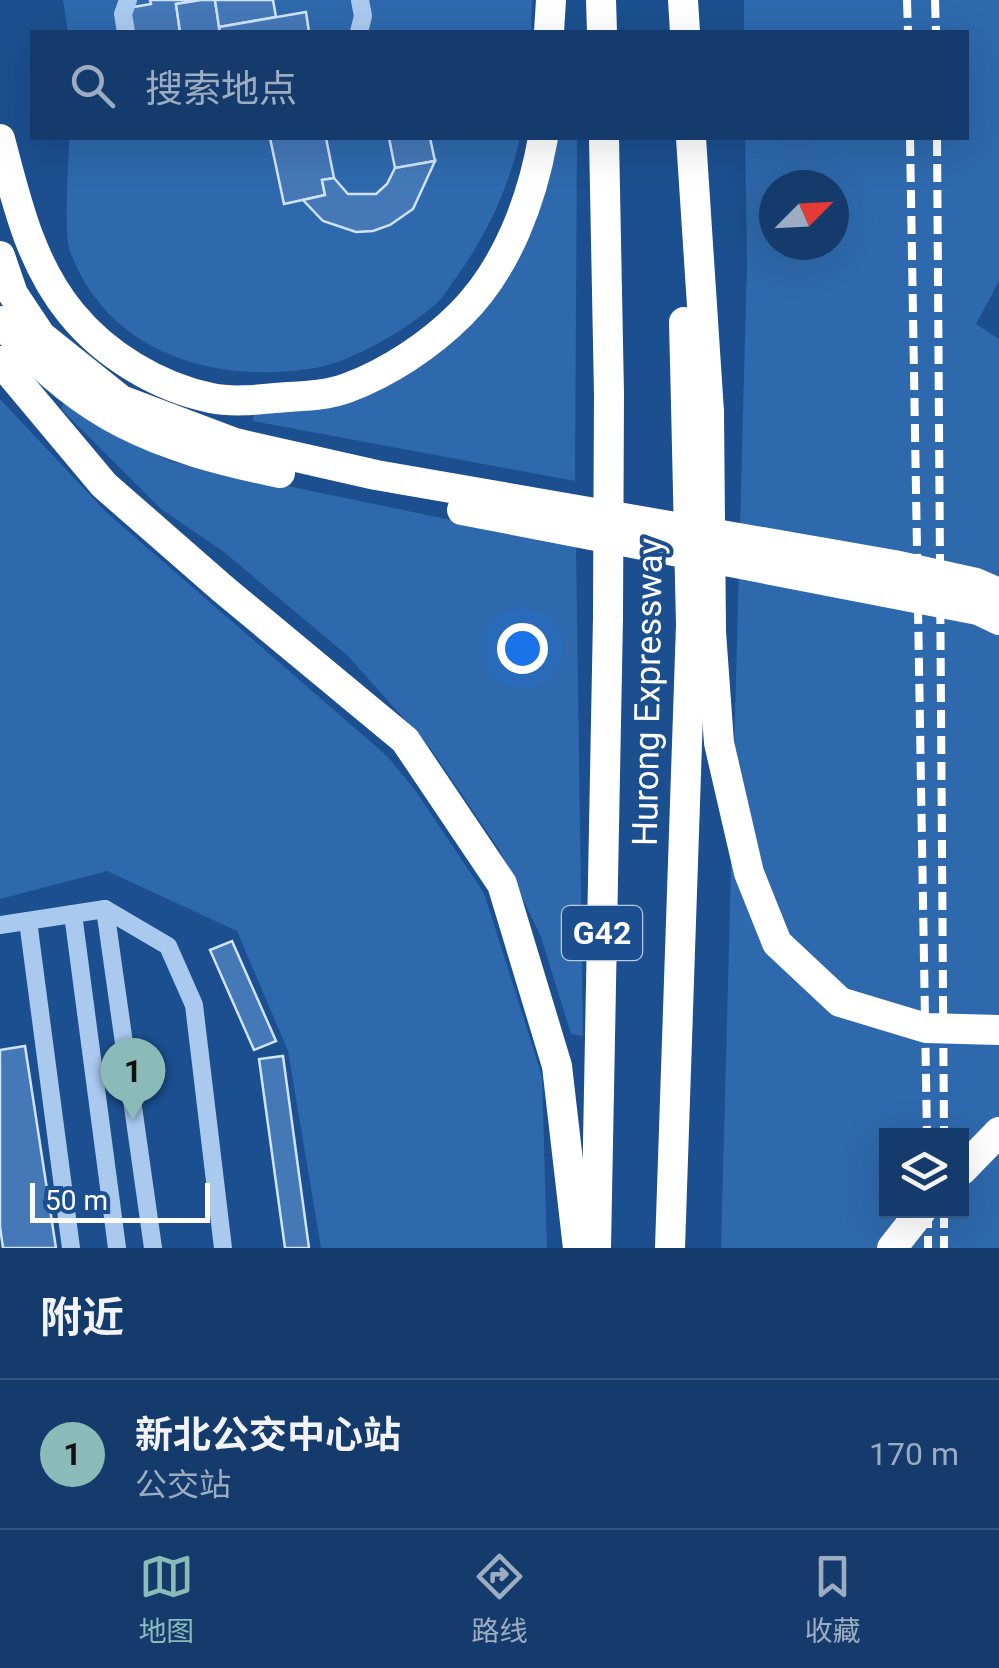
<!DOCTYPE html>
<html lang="zh">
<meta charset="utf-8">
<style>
:root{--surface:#143b6b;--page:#214673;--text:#f1f3f6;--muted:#9dadc1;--line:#33557e;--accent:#8bbbb9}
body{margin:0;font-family:Roboto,"Noto Sans SC",sans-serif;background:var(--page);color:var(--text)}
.controls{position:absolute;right:30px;bottom:30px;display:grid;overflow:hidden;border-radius:0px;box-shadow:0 10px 40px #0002}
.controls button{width:90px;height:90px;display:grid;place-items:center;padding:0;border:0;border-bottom:2px solid var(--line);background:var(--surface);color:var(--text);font:50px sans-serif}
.compass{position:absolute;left:759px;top:170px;width:90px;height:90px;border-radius:50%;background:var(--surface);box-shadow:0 10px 40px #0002;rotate:66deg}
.scale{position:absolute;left:30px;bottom:25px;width:180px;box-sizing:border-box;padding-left:10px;border:5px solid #fff;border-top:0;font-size:28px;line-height:35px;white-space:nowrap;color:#fff;-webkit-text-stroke:8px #1b4f8f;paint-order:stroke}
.you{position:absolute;left:522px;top:648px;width:35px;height:35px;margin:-25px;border:8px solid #fff;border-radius:50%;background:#1a73e8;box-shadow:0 0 0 15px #1a73e833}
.badge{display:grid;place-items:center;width:65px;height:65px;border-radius:50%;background:var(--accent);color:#111;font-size:32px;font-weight:700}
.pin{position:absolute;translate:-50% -82px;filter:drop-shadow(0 2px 5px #0008)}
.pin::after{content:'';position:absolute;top:52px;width:35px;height:30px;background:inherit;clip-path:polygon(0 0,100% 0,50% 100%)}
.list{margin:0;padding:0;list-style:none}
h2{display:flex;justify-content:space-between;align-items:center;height:130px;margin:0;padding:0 40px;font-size:42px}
h2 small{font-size:32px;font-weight:400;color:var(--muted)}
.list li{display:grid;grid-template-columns:65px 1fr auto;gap:30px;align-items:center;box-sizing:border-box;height:150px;padding:0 40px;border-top:2px solid var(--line)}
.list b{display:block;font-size:38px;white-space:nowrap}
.list p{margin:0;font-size:32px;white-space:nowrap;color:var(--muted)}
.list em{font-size:32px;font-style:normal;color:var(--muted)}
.icon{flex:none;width:55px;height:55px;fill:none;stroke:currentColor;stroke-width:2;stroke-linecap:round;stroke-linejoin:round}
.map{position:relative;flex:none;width:999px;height:1248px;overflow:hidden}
.search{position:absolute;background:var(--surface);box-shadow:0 10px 40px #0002;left:30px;right:30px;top:30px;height:110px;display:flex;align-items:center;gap:25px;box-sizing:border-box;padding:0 35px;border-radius:0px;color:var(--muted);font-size:38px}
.sheet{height:280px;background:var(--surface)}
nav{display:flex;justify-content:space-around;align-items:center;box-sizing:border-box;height:140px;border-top:2px solid var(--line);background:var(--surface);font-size:28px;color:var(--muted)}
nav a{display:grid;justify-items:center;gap:5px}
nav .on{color:var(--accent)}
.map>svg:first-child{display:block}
</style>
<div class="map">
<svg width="999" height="1248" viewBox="0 0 999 1248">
<rect width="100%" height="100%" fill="#1b4f8f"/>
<g fill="#2e69ad" fill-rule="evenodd">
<path d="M63,0H532L531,32H68Z"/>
<path d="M744,0H999V281L976,324L999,339V1248H721L747,262L745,138H966V32H744ZM774,185H834V245H774ZM886,1136H962V1210H886Z"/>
<path d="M69,138H520C508,189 488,232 458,275C451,284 444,297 435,305C405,330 354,361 315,368C215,385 107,353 70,251C63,234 69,161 69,138Z"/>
<path d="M557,138H577L575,481L253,421L254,409L331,405L497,288L536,221Z"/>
<path d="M0,399L106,512L387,756L415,790L484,893L542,1076L547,1248H321L288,1051L237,931L107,871L0,899Z"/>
<path d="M64,401L106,430L172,462L576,546L583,1036L571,1034L541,937L500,851L431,749L348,656L224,552L161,509L61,409Z"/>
</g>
<g fill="#4478b7" stroke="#cfe3fa" stroke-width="2.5">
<path d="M150,0H201L176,4L180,32H132L128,8L151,4Z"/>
<path d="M201,0H215L220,32H180L176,4Z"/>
<path d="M215,0H273L276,17L219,27Z"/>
<path d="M306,12L309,32H220L219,27Z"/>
<path d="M270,138H326L334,178L322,180L325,195L284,204Z"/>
<path d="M389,138H430L435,161L395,168Z"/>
<path d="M435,161L413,209L390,225L373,231L356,232L323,221L303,200L325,195L322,180L334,178L348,194H376L387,184L395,168Z"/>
<path d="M232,941L276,1041L254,1050L210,950Z"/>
<path d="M25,1046L56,1248H3L0,1227V1050Z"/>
<path d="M283,1056L309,1248H285L259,1059Z"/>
</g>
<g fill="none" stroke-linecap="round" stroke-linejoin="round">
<g stroke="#a9c9ee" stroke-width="18">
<path d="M126,32L123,14L128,0"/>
<path d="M359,32L363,16L360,0"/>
<path d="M105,909L153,1248"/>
<path d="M73,914L117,1248"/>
<path d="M28,921L71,1248"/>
<path d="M0,925L105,909L168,946L194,1005L223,1248"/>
</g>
<g stroke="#fff" stroke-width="30">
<path d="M601,0L602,32"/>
<path d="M683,0L685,32"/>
<path d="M549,32L551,0"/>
<path d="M604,138L609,394"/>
<path d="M691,138L709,412"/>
<path d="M0,139C16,200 30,263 71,313C105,355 158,387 211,398C235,403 263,399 287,397C306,396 329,395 347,388C388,373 430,345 461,314C507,268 532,200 543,138"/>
<path d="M0,256L13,294L41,336L121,400L235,443L376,475L894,565L976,583L999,593"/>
<path d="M0,321C81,418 158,448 280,473"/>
<path d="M684,322L686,404"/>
<path d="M0,361L104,485L223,589L405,740L502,884L557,1066L578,1248"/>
<path d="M462,510L978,610L999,620"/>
<path d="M711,632L719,743L749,873L777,943L840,1002L926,1028L999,1030"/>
<path d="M962,1170L999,1132"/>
<path d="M596,1248L608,617"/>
<path d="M670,1248L691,625"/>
<path d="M892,1248L922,1210"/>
</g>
<g stroke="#fff" stroke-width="8" stroke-dasharray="18 8" stroke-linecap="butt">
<path d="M907,0L908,32"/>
<path d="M935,0L936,32"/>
<path d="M910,138L927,1136"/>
<path d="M937,138L944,1136"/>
<path d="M928,1210V1248"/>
<path d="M944,1210V1248"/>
</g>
<g stroke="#fff" stroke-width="30">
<path d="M686,404L691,625"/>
<path d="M709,412L711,632"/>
<path d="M608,617L609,394"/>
</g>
</g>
<g text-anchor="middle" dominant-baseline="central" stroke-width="8" stroke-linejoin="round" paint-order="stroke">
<rect fill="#1b4f8f" stroke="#bbcadd" stroke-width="2.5" x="562" y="906" width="80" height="54" rx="8"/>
<g font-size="32" font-weight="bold" fill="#fff">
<text x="602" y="933">G42</text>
</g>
<g font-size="35" fill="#fff" stroke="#1b4f8f">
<text transform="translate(648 692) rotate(-89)">Hurong Expressway</text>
</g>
</g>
</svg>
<div class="controls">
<button><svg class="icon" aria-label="layers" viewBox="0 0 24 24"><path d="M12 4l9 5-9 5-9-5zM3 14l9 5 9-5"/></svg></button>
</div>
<svg class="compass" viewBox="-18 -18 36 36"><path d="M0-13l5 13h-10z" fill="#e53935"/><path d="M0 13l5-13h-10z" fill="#9dadc1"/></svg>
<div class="scale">50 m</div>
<div class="you"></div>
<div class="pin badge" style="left:133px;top:1120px">1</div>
<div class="search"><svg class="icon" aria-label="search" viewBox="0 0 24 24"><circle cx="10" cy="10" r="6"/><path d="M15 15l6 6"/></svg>搜索地点</div>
</div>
<section class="sheet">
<h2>附近<small></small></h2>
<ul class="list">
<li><span class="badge">1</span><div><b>新北公交中心站</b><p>公交站</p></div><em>170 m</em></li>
</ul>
</section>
<nav>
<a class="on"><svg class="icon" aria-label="map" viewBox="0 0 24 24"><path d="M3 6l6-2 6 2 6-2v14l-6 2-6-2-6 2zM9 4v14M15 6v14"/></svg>地图</a>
<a><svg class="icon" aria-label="directions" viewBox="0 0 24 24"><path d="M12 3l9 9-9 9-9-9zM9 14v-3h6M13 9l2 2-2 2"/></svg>路线</a>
<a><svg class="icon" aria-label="saved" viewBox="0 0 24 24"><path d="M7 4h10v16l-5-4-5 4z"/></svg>收藏</a>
</nav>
